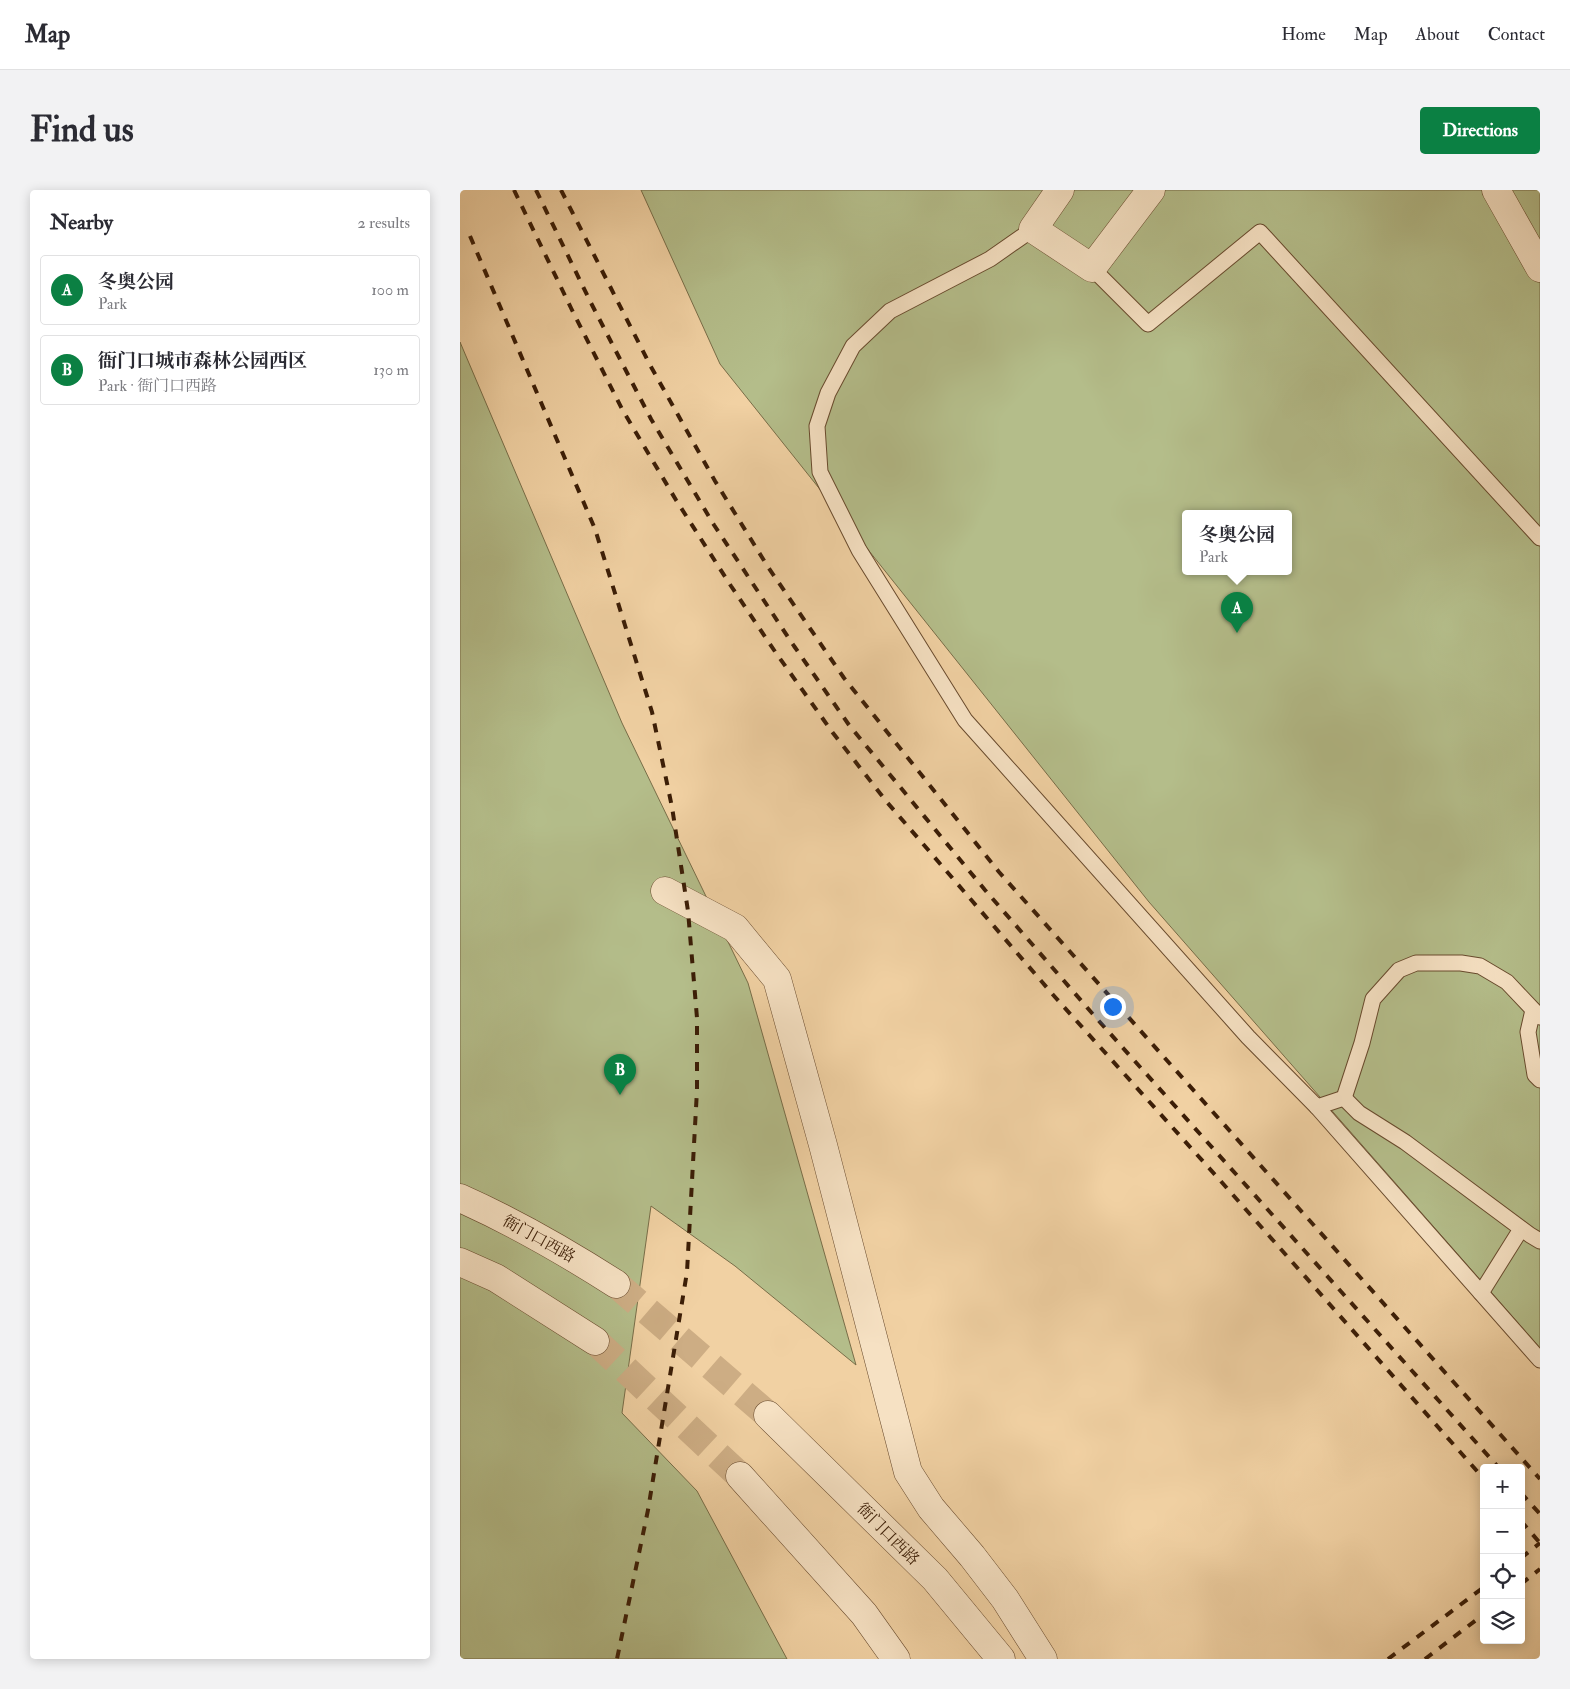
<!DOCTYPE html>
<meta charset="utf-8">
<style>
:root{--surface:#fff;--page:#f2f2f3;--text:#2b2b33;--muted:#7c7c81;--line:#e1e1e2;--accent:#0b8043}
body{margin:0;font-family:"IM FELL Double Pica","Noto Serif SC",serif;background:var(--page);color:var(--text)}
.controls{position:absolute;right:15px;bottom:15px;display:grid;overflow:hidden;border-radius:5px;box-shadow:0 2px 12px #0003}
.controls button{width:45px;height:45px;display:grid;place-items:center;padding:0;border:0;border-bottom:1px solid var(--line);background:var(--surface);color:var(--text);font:25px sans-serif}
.you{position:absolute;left:652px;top:816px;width:18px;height:18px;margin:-12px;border:4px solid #fff;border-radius:50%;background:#1a73e8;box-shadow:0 0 0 8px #1a73e833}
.badge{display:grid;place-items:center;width:32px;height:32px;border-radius:50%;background:var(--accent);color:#fff;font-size:16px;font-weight:700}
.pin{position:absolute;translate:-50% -41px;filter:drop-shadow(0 1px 2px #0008)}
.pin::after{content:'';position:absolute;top:26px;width:18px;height:15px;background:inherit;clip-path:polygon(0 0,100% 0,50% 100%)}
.popup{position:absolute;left:722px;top:320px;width:110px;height:65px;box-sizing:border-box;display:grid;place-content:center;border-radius:5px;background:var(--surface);filter:drop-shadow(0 1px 4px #0005);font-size:16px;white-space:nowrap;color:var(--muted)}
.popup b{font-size:19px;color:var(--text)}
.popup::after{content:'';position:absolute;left:50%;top:100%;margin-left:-10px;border:10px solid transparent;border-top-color:var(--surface)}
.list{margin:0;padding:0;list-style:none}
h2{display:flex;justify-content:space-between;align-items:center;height:65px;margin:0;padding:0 20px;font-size:21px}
h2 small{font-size:16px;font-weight:400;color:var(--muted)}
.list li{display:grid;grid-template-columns:32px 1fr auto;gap:15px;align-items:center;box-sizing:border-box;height:70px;margin:0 10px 10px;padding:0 10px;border:1px solid var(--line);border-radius:5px}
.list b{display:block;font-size:19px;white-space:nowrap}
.list p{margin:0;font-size:16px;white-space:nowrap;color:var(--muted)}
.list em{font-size:16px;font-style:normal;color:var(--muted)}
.icon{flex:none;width:28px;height:28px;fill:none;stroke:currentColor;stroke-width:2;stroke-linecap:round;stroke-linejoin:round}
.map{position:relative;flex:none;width:1080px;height:1469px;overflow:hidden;border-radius:5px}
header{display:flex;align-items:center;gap:30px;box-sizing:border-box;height:70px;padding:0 25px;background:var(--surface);border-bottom:1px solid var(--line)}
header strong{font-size:24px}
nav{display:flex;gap:28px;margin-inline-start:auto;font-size:18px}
.intro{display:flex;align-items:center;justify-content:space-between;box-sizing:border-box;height:120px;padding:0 30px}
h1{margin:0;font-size:35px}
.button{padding:12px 22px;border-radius:5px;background:var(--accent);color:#fff;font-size:18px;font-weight:700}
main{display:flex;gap:30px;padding:0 30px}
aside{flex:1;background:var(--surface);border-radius:5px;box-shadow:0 2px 12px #0003}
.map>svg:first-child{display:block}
</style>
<header>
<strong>Map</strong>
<nav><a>Home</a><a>Map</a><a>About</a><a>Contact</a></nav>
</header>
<div class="intro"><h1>Find us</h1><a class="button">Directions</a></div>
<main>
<aside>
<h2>Nearby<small>2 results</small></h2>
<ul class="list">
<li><span class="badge">A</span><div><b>冬奥公园</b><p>Park</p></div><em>100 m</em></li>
<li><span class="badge">B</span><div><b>衙门口城市森林公园西区</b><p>Park · 衙门口西路</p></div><em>130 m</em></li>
</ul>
</aside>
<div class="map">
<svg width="1080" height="1469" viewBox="0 0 1080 1469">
<rect width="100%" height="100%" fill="#f1d1a3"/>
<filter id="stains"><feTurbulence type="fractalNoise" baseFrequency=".004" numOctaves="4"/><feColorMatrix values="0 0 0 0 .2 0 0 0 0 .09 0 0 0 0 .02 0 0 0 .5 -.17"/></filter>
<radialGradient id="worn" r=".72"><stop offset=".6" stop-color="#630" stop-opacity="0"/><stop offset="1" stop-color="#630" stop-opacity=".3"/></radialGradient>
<g fill="#b4bd8a" stroke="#786d48" fill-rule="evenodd">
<path d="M181,0H1080V1158L689,712L260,174ZM726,324H828V382H726Z"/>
<path d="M0,152L162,533L288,793L396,1175L275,1076L191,1016L162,1223L237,1301L327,1469H0Z"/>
</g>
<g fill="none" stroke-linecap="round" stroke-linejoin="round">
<g stroke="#cdad84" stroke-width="28" stroke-dasharray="28 14" stroke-linecap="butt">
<path d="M156,1094L308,1225"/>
<path d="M135,1151L280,1286"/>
</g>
<g stroke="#684a2d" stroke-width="17">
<g id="service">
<path d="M573,39L530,69L430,121L393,156L368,203L357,236L360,282L399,360L505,530L788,847L857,917L884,908"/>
<path d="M632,78L688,134L800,42L1080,348"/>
<path d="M1073,820L1068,842L1075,885L1080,890"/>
<path d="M884,908L902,853L913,809L939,780L956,773H1001L1020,776L1047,792L1080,827"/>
<path d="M884,908L899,923L945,952L1070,1045L1080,1051"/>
<path d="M857,917L1080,1170"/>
<path d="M1021,1103L1061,1039"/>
</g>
</g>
<g stroke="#684a2d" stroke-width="29">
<g id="minor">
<path d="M600,0L573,39L632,78L691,0"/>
<path d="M1036,0L1080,78"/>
<path d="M205,701L275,738L317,789L363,955L448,1282L471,1318L512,1366L545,1409L583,1469"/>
</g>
</g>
<g stroke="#684a2d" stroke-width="29">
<g id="tertiary">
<path d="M0,1008C54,1032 106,1062 156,1094"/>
<path d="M0,1072L36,1088L135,1151"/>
<path d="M308,1225L475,1389L541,1469"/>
<path d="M280,1286L404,1424L436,1469"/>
</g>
</g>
<use href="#service" stroke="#f6e1c3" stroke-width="15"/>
<use href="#minor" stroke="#f6e1c3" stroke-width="28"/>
<use href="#tertiary" stroke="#f6e1c3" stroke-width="28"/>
<g stroke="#3b1d06" stroke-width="4" stroke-dasharray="9 9" stroke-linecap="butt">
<path d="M54,0L111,118L162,219L216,310L271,396L316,463L373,543L426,611L595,807L758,988L1024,1289"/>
<path d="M76,0L131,113L191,229L254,335L334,456L389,535L525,700L638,830L1039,1278"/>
<path d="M101,0L190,175L255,291L308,377L384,488L539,682L1080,1289"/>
<path d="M10,46L135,339L192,522L212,617L228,721L237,828V900L227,1082L188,1320L157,1469"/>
<path d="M1061,1303L1080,1324"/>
<path d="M1061,1331L1080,1353"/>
<path d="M1061,1368L1080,1353"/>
<path d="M1061,1394L1080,1379"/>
<path d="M928,1469L1024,1397"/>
<path d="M965,1469L1024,1424"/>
</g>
</g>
<g text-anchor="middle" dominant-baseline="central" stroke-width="4" stroke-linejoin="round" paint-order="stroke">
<g font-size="16" fill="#3b1d06" stroke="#f6e1c3">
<text transform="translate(79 1049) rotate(29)">衙门口西路</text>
<text transform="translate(428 1344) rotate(45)">衙门口西路</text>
</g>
</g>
<rect width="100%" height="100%" filter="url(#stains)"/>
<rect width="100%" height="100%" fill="url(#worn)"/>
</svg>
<div class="controls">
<button>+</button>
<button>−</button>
<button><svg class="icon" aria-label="locate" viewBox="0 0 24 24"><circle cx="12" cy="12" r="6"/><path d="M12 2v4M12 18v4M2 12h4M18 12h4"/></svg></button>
<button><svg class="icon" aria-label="layers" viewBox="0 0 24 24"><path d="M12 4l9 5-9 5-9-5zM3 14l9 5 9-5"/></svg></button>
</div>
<div class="you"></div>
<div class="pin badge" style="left:777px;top:443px">A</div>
<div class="popup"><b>冬奥公园</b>Park</div>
<div class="pin badge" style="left:160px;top:905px">B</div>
</div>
</main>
